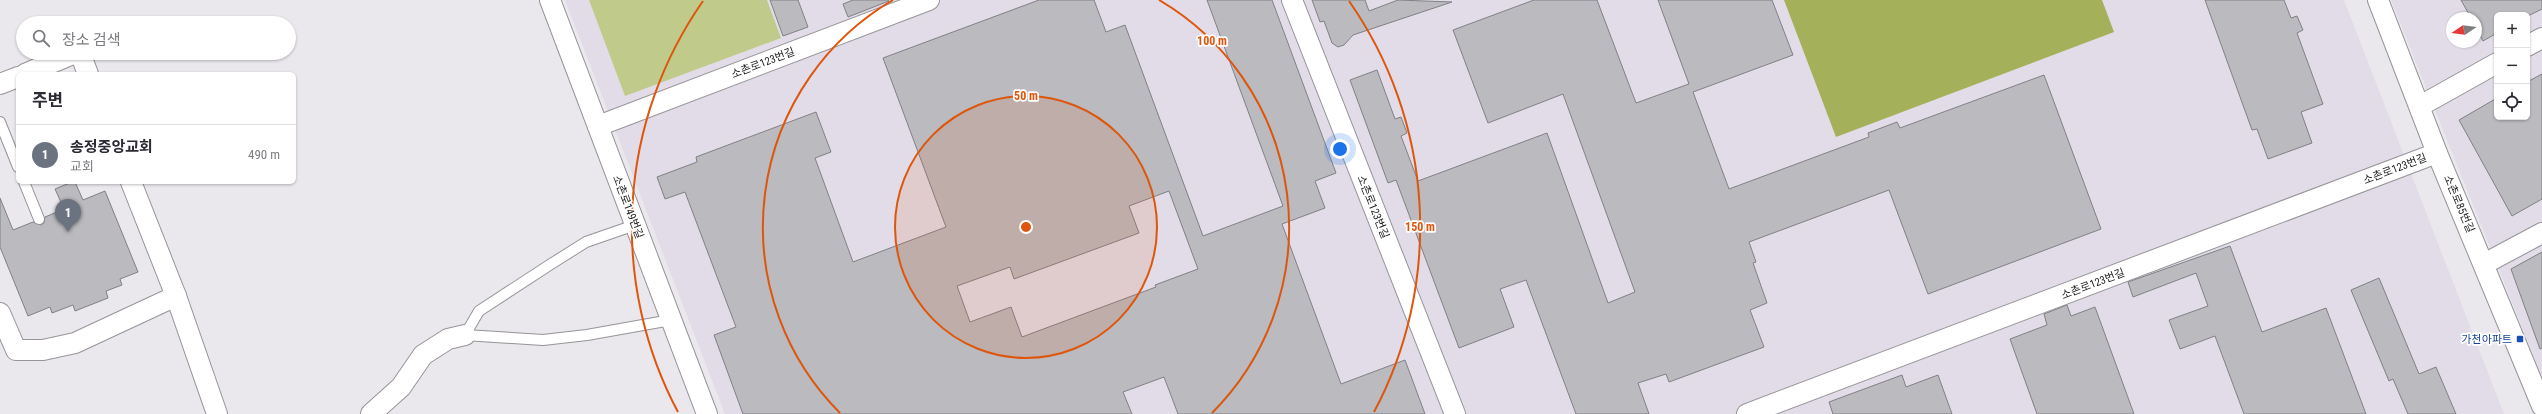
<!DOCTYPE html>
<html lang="ko">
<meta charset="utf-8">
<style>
:root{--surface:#fff;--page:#f7f7f7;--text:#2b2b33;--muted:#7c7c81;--line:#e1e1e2;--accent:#1a73e8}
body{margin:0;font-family:"Roboto Condensed","Noto Sans KR",sans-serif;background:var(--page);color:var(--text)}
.controls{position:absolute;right:12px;top:12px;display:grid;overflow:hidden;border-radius:6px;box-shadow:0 1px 3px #0004}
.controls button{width:36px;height:36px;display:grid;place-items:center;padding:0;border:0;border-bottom:1px solid var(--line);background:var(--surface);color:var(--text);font:20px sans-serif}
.compass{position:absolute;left:2446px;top:12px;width:36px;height:36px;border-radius:50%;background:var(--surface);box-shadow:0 1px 3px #0004;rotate:257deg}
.you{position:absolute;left:1340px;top:149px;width:14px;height:14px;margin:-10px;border:3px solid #fff;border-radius:50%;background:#1a73e8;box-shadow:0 0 0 6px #1a73e833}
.badge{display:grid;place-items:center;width:26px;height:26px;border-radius:50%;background:var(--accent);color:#fff;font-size:13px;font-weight:700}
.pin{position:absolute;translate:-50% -33px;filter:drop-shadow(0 1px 2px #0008)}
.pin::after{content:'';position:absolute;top:21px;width:14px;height:12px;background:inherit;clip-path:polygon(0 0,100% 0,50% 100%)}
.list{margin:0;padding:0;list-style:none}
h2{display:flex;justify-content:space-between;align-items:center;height:52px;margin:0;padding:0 16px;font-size:17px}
h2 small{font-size:13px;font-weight:400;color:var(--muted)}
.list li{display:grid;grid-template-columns:26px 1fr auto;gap:12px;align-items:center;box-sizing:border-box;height:60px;padding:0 16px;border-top:1px solid var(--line)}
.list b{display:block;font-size:15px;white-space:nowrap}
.list p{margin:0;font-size:13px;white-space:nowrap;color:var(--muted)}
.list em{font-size:13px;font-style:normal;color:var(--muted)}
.icon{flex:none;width:22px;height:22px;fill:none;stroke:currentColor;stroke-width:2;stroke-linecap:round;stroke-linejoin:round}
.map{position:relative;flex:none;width:2542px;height:414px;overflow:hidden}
.search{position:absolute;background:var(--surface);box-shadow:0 1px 3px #0004;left:16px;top:16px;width:280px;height:44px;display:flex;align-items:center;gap:10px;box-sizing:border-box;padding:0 14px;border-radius:22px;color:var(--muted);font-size:15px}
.panel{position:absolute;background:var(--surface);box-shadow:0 1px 3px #0004;left:16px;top:72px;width:280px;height:112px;border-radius:6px}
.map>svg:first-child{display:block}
</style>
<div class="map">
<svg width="2542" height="414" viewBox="0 0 2542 414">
<rect width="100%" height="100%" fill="#eae8ed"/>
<g fill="#e1dce8" fill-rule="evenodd">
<path d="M565,0H2344L2504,414H725Z"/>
<path d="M2391,0H2542V377ZM2497,15H2527V117H2497ZM2452,18H2476V42H2452Z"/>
</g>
<path fill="#c0cb8b" d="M589,0H767L781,38L625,96Z"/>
<path fill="#a4b15a" d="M1784,0H2102L2114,32L1836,137Z"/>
<g fill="#bababf" stroke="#808185" fill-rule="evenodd">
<path d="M770,0H798L808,27L783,36Z"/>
<path d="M853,0H888L889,1L848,17L843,4Z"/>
<path d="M1039,0H1094L1106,32L1125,25L1203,236L1283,206L1207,0H1272L1336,173L1315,181L1325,208L1282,224L1341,384L1405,360L1425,414H1178L1164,377L1123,392L1132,414H743L714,335L736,327L685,192L665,199L657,177L697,162L696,157L816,112L831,152L815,158L853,262L946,227L883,58ZM1169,191L1198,269L1155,285L1156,287L1022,337L1011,307L970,322L957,286L1010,267L1014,279L1139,233L1129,206Z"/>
<path d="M1312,0H1365L1369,11L1398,0L1452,2L1353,35L1344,45L1338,47L1332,43L1324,21L1320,22Z"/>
<path d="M1534,0H1597L1636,103L1689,84L1658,0H1772L1793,55L1693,92L1729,189L1869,137L1868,133L1897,122L1900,128L2044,75L2101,229L1928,294L1889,190L1749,242L1756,262L1753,263L1767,303L1750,310L1764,347L1669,382L1666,374L1638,383L1649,414H1576L1526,280L1500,289L1514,327L1459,348L1396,180L1388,183L1350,80L1377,70L1395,119L1401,117L1407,133L1401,136L1418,181L1547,133L1608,303L1635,292L1563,94L1488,123L1453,30Z"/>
<path d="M2205,0H2284L2291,18L2297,16L2303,30L2297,33L2323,104L2301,112L2312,143L2268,159L2257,129L2252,130Z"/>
<path d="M2461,0H2542V9L2530,15H2497V33L2483,41L2476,28V18H2471Z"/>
<path d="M2542,74V199L2512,216L2459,120L2497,98V117H2527V82Z"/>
<path d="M72,182H75L83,200L105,191L138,272L120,279L122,285L106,291L108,298L75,311L73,305L52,313L50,307L28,316L0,247V198L13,230L33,222L41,225L44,223L45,217L64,209L55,189Z"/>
<path d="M2230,246L2262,332L2326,308L2366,414H2244L2215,336L2180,349L2169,320L2208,306L2196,273L2133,297L2128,282Z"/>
<path d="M2542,252V348L2540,349L2511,269Z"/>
<path d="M2379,278L2419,374L2436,367L2456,414H2408L2393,379L2389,381L2351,290Z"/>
<path d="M2067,305L2071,316L2095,307L2134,414H2037L2010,339L2047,325L2044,314Z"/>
<path d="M1902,375L1906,387L1938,375L1952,414H1833L1829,402Z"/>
</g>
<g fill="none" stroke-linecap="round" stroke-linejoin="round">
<g stroke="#969498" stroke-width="12">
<g id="lane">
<path d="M0,122L18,167"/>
<path d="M24,182L39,219"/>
<path d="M635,225L586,242L551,264L479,311L465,335L543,340L587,335L671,320"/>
</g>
</g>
<g stroke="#969498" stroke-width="22">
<g id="street">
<path d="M550,0L707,414"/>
<path d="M1292,0L1455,414"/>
<path d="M2378,0L2437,153L2542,406"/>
<path d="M2527,46L2542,38"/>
<path d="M80,53L88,74"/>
<path d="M25,74L75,53"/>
<path d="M0,84L18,77"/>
<path d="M2420,106L2497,63"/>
<path d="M598,126L929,0"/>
<path d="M131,182L176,296L217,414"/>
<path d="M2484,264L2542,233"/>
<path d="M0,313L16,350H43L75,343L176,296"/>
<path d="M371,414L401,387L423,355L448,339L465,335"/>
<path d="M1747,414L2437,153"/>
</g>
</g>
<use href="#lane" stroke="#fff" stroke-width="10"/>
<use href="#street" stroke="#fff" stroke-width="20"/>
</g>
<circle cx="1026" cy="227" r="131" fill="#de560d" fill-opacity=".12"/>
<g fill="none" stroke="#de560d" stroke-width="2">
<circle cx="1026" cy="227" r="131"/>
<path d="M840 413A263 263 0 0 1 893 0M1159 0A263 263 0 0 1 1212 413"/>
<path d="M678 412A394 394 0 0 1 703 1M1349 1A394 394 0 0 1 1374 412"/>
</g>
<rect fill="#1a4fb4" stroke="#fff" stroke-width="1.5" x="2516" y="335" width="8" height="8" rx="2"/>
<g text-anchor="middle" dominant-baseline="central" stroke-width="3.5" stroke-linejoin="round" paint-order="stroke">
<g font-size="11" fill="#232324" stroke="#fff">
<text transform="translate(763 63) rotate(-21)">소촌로123번길</text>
<text transform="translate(2395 169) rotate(-21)">소촌로123번길</text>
<text transform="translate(2459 204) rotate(67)">소촌로85번길</text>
<text transform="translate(628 207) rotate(69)">소촌로149번길</text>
<text transform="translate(1373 207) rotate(68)">소촌로123번길</text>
<text transform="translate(2093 284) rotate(-21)">소촌로123번길</text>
</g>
<g font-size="11" fill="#164399" stroke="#fff" text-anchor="end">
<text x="2512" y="339">가천아파트</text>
</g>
</g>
<circle cx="1026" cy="227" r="6" fill="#de560d" stroke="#fff" stroke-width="2"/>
<g font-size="12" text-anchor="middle" font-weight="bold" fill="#de560d" stroke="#fff" stroke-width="3.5" stroke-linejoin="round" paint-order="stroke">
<text x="1212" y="45">100 m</text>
<text x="1026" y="100">50 m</text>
<text x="1420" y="231">150 m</text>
</g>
</svg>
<div class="controls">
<button>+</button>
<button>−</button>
<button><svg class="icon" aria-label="locate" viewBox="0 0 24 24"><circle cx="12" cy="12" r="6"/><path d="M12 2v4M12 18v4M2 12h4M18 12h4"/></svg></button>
</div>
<svg class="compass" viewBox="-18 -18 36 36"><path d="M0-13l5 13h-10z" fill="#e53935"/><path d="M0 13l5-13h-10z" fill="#7c7c81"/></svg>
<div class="you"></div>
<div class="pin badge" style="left:68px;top:232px;background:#6b7280">1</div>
<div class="search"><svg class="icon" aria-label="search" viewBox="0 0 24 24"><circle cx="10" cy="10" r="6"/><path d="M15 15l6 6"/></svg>장소 검색</div>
<section class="panel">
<h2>주변<small></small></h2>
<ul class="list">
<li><span class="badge" style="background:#6b7280">1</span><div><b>송정중앙교회</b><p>교회</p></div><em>490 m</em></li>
</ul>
</section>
</div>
